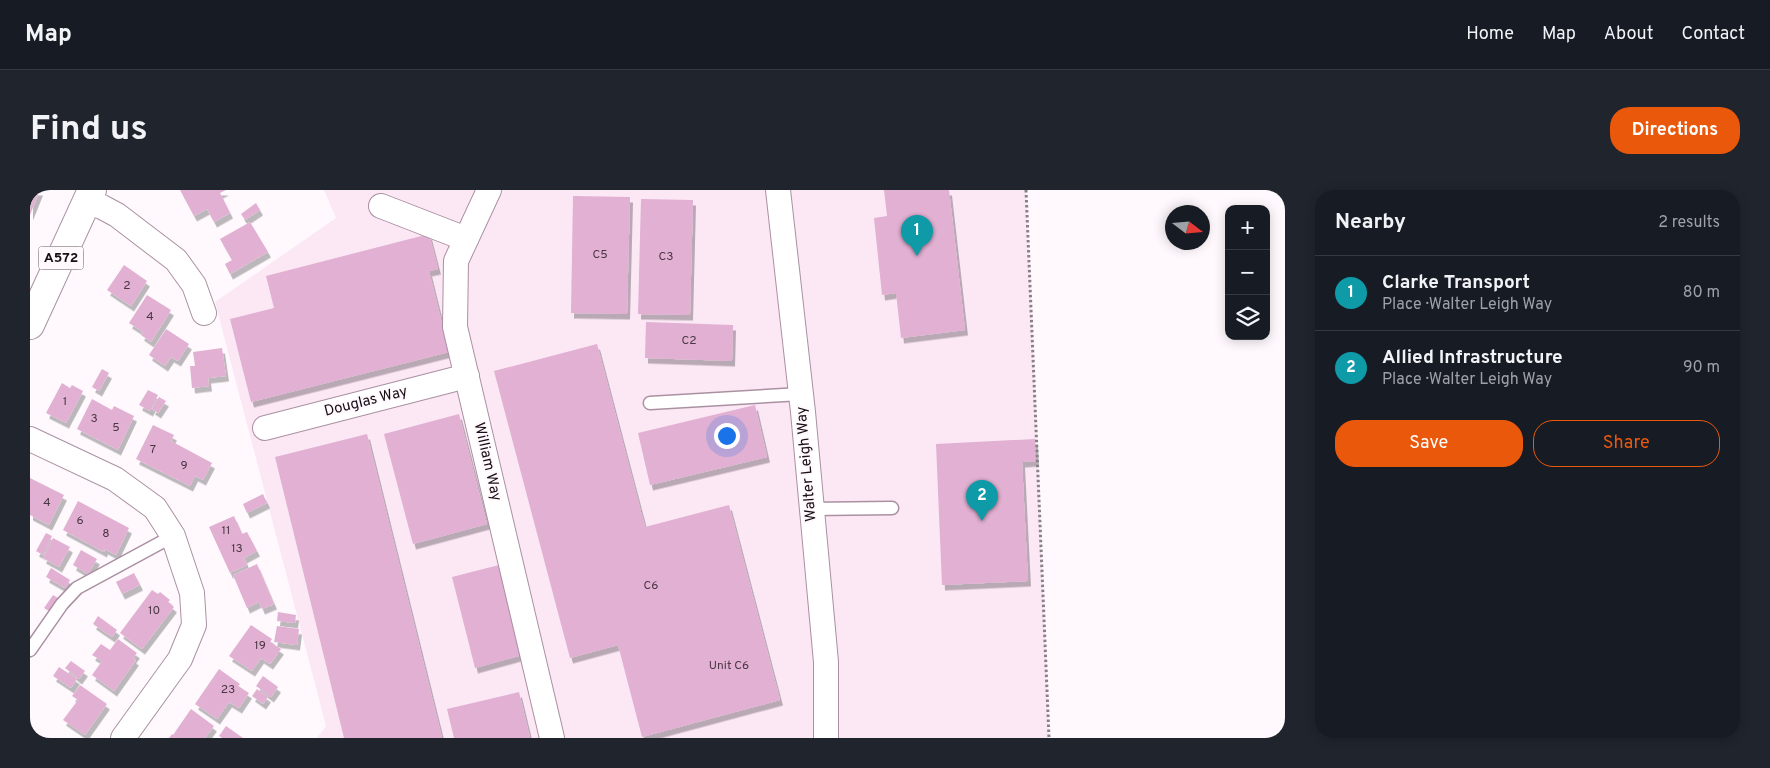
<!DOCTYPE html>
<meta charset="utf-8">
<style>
:root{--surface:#171b24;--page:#20242c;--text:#f1f3f6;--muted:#9ea1a6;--line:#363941;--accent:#ea580c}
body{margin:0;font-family:Overpass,sans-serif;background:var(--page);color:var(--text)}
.controls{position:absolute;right:15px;top:15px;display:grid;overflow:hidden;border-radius:10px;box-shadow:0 2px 12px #0003}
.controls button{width:45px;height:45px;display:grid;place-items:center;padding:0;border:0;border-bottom:1px solid var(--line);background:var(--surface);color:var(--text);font:25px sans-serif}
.compass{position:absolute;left:1135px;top:15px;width:45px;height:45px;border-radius:50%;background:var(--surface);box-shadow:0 2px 12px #0003;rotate:106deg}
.you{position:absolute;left:696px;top:245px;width:18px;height:18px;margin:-12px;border:4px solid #fff;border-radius:50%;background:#1a73e8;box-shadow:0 0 0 8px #1a73e833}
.badge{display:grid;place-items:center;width:32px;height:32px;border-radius:50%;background:var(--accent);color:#fff;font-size:16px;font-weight:700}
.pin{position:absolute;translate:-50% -41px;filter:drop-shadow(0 1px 2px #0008)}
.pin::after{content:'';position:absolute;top:26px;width:18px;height:15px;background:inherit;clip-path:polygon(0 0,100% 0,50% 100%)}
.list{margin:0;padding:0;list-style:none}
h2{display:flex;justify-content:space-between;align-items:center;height:65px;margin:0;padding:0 20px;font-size:21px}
h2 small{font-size:16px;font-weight:400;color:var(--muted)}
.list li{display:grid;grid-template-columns:32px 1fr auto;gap:15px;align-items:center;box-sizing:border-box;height:75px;padding:0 20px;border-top:1px solid var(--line)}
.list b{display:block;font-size:19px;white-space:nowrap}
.list p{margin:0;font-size:16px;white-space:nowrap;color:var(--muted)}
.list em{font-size:16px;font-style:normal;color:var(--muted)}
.actions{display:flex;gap:10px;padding:15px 20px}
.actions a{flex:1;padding:11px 0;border:1px solid var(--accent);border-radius:20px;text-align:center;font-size:18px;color:var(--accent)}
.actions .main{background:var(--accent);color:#fff}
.icon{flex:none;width:28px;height:28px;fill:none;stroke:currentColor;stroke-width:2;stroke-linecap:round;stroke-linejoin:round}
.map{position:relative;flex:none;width:1255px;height:548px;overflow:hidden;border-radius:20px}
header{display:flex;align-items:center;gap:30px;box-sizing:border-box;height:70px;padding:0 25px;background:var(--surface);border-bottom:1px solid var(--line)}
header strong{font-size:24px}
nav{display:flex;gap:28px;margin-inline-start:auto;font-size:18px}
.intro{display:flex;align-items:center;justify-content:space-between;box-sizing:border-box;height:120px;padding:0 30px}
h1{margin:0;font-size:35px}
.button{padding:12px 22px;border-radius:20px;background:var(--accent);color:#fff;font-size:18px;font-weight:700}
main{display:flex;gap:30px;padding:0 30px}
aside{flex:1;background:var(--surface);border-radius:20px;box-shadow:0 2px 12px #0003}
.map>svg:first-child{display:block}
</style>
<header>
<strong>Map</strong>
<nav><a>Home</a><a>Map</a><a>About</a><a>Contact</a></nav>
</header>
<div class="intro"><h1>Find us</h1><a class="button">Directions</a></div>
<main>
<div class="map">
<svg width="1255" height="548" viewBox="0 0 1255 548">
<defs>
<filter id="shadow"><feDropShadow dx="3" dy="5.5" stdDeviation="0" flood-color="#0004"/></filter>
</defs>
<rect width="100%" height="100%" fill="#fff9fd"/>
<path fill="#fce7f5" d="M294,0H996L1019,548H287L296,536L185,112L306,28Z"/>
<g fill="#e1b0d2" filter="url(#shadow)">
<path d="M0,0H10L0,25Z"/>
<path d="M150,0H196L190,3L200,23L184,32L177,19L164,26Z"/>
<path d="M854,0H919L935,140L871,148L866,103L852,105L844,28L857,26Z"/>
<path d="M543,6L600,7L597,124L541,123Z"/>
<path d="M611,9L663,10L660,125L608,124Z"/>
<path d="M226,13L230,20L215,30L211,24Z"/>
<path d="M220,32L238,62L200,84L195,74L202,70L190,49Z"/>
<path d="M399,44L408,79L399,81L419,162L221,212L200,129L244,118L236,86Z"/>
<path d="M94,75L117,91L101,116L77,100Z"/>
<path d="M117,105L141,120L121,152L111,145L113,142L99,133Z"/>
<path d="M616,132L703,135L702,171L615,168Z"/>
<path d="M136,139L159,154L148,171L141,167L135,176L119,165Z"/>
<path d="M567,154L615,337L699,315L750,510L612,547L588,455L540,468L464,181Z"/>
<path d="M192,158L196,186L178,188L179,196L162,198L160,176H165L163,162Z"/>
<path d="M72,179L79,183L69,201L62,197Z"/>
<path d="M32,193L40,198L42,195L53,201L36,233L16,223Z"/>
<path d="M118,200L128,205L120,221L109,215Z"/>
<path d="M129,207L136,211L128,223L122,219Z"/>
<path d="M62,209L82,220L84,216L104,226L88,260L47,239Z"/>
<path d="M725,215L737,267L620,295L608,243Z"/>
<path d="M429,224L457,334L383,354L354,244Z"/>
<path d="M123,235L144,245L141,251L182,273L173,290L165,286L160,296L106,269Z"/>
<path d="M337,244L412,548H314L245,267Z"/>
<path d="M1005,249L1006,271L992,272L998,391L912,395L906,254Z"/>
<path d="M0,288L34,305L19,335L0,325Z"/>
<path d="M233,304L237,313L217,323L213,314Z"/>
<path d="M48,311L99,338L86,365L75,359L74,362L33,340Z"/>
<path d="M204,326L212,344L217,342L227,361L214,368L217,375L200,383L179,337Z"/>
<path d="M16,343L22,346L13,365L6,361Z"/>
<path d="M23,348L40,357L29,377L13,368Z"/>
<path d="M51,360L67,369L58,384L43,375Z"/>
<path d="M227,374L244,414L232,419L229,412L217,418L203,385Z"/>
<path d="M469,375L492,465L445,478L422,387Z"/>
<path d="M21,378L40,390L35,398L16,387Z"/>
<path d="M104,383L110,395L92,404L86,392Z"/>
<path d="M122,400L128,404L130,402L140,410L138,412L144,417L112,459L90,443Z"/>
<path d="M23,405L31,410L22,423L14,418Z"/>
<path d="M248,422L266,425L265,433L247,431Z"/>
<path d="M68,426L87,440L82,447L63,434Z"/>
<path d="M221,435L242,449L240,452L251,459L240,474L231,468L222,481L199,466Z"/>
<path d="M247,436L269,439L267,455L244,452Z"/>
<path d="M88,449L107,463L103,468L106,470L84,501L62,485L72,471L62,465L71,454L80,460Z"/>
<path d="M41,471L55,481L49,489L35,478Z"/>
<path d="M29,477L47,489L41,498L23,486Z"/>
<path d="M189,479L210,494L208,496L219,503L209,518L199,512L187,529L165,514Z"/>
<path d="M233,486L248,497L241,507L226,496Z"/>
<path d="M50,495L77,514L55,545L33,530L48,510L42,506Z"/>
<path d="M227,499L238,507L233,514L222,506Z"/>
<path d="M489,502L500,548H424L417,519Z"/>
<path d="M161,519L184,536L175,548H139L142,544L143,545Z"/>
<path d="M196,536L213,548H192L189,546Z"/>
</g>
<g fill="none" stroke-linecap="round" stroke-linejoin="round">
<g stroke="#aa91a2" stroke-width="15">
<g id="service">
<path d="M620,213L771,204"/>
<path d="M781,319L862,318"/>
<path d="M0,460L32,414L47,398L143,346"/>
</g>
</g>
<g stroke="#aa91a2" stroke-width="26">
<g id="minor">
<path d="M459,0L426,71L425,137L522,548"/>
<path d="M748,0L773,222L796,472V548"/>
<path d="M57,11L72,17L87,25L146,70L164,95L174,123"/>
<path d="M351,16L436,49"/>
<path d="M235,238L437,186"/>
<path d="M0,249L85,289L125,318L143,346L162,403L164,435L150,469L93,548"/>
</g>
</g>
<g stroke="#aa91a2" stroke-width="30">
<path id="primary" d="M0,135L62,0"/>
</g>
<path stroke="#878085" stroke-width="3" stroke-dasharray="2.5 2.5" stroke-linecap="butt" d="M996,0L1019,548"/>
<use href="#service" stroke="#fff" stroke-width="12"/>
<use href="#minor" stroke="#fff" stroke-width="24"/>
<use href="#primary" stroke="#fff" stroke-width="28"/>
</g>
<g text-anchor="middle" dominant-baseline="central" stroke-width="4" stroke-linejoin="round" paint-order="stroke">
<g font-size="12" fill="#4a3644">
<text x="570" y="65">C5</text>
<text x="636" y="67">C3</text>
<text x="97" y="96">2</text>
<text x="120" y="127">4</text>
<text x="659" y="151">C2</text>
<text x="35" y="212">1</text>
<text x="64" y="229">3</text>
<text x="86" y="238">5</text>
<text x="123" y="260">7</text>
<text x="154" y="276">9</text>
<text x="17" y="313">4</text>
<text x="50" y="331">6</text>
<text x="196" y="341">11</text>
<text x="76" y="344">8</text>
<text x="207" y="359">13</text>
<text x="621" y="396">C6</text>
<text x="124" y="421">10</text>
<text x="230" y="456">19</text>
<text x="699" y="476">Unit C6</text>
<text x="198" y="500">23</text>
</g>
<rect fill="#fff9fd" stroke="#5d545a" stroke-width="1" x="8.5" y="56.5" width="45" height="23" rx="4"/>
<g font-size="14" font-weight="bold" fill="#170e14">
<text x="31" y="68">A572</text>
</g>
<g font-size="15" fill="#170e14" stroke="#fff9fd">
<text transform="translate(336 212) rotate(-14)">Douglas Way</text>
<text transform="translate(457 272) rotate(77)">William Way</text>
<text transform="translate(777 274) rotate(-95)">Walter Leigh Way</text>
</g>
</g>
</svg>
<div class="controls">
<button>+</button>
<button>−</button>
<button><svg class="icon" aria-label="layers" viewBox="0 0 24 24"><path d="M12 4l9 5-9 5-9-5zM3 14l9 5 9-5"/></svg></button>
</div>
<svg class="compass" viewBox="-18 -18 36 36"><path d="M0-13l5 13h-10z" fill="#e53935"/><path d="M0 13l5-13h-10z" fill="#9ea1a6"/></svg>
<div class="you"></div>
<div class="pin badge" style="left:887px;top:66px;background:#0f9aa8">1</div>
<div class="pin badge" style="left:952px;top:331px;background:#0f9aa8">2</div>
</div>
<aside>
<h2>Nearby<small>2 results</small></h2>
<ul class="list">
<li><span class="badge" style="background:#0f9aa8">1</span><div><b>Clarke Transport</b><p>Place · Walter Leigh Way</p></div><em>80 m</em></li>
<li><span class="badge" style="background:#0f9aa8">2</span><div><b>Allied Infrastructure</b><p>Place · Walter Leigh Way</p></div><em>90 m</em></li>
</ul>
<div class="actions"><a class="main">Save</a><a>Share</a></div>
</aside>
</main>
